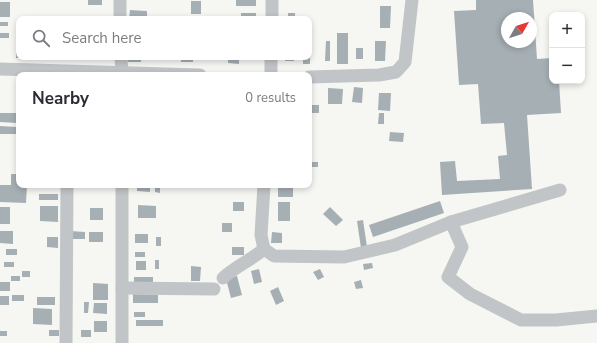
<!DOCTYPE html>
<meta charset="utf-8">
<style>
:root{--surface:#fff;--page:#f7f7f7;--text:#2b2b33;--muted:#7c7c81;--line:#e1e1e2}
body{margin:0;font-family:"Nunito Sans",sans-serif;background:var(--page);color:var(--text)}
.controls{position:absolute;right:12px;top:12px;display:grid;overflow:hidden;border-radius:8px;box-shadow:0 2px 6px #0003}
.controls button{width:36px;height:36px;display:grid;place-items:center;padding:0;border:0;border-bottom:1px solid var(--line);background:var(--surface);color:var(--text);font:20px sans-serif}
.compass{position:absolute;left:501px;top:12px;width:36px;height:36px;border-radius:50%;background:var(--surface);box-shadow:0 2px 6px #0003;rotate:51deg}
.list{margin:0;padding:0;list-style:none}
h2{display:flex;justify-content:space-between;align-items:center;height:52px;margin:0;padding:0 16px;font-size:17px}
h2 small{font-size:13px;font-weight:400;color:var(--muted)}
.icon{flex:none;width:22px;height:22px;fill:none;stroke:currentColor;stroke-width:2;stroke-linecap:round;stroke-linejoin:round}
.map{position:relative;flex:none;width:597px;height:343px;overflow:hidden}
.search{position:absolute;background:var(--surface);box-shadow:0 2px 6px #0003;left:16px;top:16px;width:296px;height:44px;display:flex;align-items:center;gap:10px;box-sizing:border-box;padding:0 14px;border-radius:8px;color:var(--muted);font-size:15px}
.panel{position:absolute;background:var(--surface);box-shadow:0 2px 6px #0003;left:16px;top:72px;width:296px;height:116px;border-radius:8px}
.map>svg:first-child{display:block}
</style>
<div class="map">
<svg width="597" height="343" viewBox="0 0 597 343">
<rect width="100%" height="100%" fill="#f6f6f3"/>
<g fill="#a6afb4" fill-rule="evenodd">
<rect x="88" y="0" width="14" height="5"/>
<rect x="236" y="0" width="20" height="6"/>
<path d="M476,0H533L537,59L552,58V81H559L561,113L527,115L532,189L442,195L440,162L455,161L457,181L500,179L498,156L507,155L504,123L481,124L478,84L459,85L454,11L476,10ZM507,18H531V42H507Z"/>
<rect x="191" y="1" width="10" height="13"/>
<rect x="0" y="2" width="10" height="15"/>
<path d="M380,6H391L390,28H380Z"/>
<path d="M130,10L147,11V19H129Z"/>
<rect x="241" y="13" width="15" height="6"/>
<rect x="288" y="13" width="7" height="6"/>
<rect x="81" y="17" width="14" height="2"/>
<rect x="0" y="22" width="8" height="4"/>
<path d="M309,28H311V43L309,42Z"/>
<rect x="0" y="33" width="9" height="5"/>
<rect x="337" y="33" width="11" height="31"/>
<path d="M326,41H330V61H325Z"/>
<path d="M375,41H386L385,61H375Z"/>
<rect x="16" y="42" width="3" height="16"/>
<rect x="356" y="48" width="7" height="11"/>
<rect x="85" y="57" width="16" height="3"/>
<rect x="128" y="57" width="13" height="5"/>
<rect x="181" y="57" width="12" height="5"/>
<path d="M228,57H239V64L228,63Z"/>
<rect x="285" y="57" width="9" height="4"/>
<rect x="303" y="57" width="7" height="7"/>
<path d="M354,87L363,88L362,103L352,102Z"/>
<path d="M328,88L343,89L342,104H328Z"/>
<path d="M379,93H391L390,111L378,110Z"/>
<rect x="309" y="105" width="10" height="8"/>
<path d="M0,113H17V123L0,122Z"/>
<path d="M379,113H384V124H378Z"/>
<path d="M0,126L17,127V134H0Z"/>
<path d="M390,132L404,133L403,142L389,141Z"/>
<rect x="309" y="162" width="9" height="5"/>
<path d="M11,174H19V185H27L26,203L0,202V185H11Z"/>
<path d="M137,185H150V192L137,191Z"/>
<path d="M155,185H160V193L155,192Z"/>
<rect x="278" y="188" width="15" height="9"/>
<rect x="39" y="194" width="19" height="6"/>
<path d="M440,201L444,213L373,237L369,225Z"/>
<rect x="233" y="202" width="11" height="9"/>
<rect x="278" y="202" width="12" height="19"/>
<path d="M138,205L156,206V218H138Z"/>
<path d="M40,206H58V222L40,221Z"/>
<rect x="0" y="207" width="10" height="17"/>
<path d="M330,207L343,220L336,226L323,214Z"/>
<rect x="90" y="208" width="13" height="12"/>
<path d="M363,220L367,247L361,248L357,221Z"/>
<rect x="222" y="223" width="10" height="9"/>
<path d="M0,231H13V244L0,243Z"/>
<path d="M70,231L85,232V239H70Z"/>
<rect x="89" y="232" width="14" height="10"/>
<path d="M272,232L282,233V243H271Z"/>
<rect x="135" y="234" width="13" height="9"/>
<path d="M47,237H58V248L47,247Z"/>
<rect x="156" y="237" width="5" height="9"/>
<rect x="232" y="247" width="12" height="8"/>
<rect x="6" y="249" width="11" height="6"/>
<rect x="135" y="252" width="10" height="5"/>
<rect x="155" y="260" width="4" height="9"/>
<rect x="136" y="261" width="10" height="9"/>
<rect x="4" y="262" width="10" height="5"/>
<path d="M372,263L373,268L364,270L363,264Z"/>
<path d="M191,266L201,267L200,281H191Z"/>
<path d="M259,269L262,282L254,284L251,271Z"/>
<path d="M320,269L324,277L318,280L313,272Z"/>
<rect x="22" y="271" width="8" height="6"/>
<rect x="11" y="276" width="9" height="5"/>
<path d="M237,276L242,295L231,298L226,279Z"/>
<path d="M134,277H153V285L134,284Z"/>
<path d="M361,280L363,288L356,289L354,282Z"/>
<rect x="0" y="282" width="10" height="9"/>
<path d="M93,283L108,284V300H93Z"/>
<path d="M278,287L284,301L276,305L270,291Z"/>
<path d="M133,294L158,295V303H133Z"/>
<rect x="12" y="295" width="12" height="6"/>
<rect x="0" y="296" width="9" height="9"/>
<rect x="37" y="297" width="18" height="8"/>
<path d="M84,302H89L88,313H84Z"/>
<path d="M94,303H107V314L93,313Z"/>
<path d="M33,308L52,309V325L33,324Z"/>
<rect x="134" y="312" width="11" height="5"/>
<rect x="136" y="320" width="27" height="6"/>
<rect x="94" y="321" width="13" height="11"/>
<rect x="49" y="330" width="10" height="6"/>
<rect x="81" y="330" width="10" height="7"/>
<rect x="0" y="331" width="7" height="5"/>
</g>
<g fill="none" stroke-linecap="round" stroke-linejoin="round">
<g stroke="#c1c5c8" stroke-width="13">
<path d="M120,0V19"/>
<path d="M272,19V0"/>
<path d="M121,57L122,75"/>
<path d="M0,69L200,75"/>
<path d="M271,75V57"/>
<path d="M309,77L379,75L396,72L405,62L412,0"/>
<path d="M122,185V343"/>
<path d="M264,185L261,235L264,249L274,256L344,257L395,245L451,222L560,190"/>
<path d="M451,222L462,247L448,277L470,294L521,320H556L597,316"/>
<path d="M223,278C235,267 251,260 264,249"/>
<path d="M122,288L214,289"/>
<path d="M66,343L67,185"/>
</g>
</g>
</svg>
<div class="controls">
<button>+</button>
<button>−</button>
</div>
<svg class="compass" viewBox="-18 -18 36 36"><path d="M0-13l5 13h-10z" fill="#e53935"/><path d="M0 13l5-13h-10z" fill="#7c7c81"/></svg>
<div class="search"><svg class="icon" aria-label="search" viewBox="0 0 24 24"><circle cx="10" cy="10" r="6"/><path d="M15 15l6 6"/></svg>Search here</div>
<section class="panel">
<h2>Nearby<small>0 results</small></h2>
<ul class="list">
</ul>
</section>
</div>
